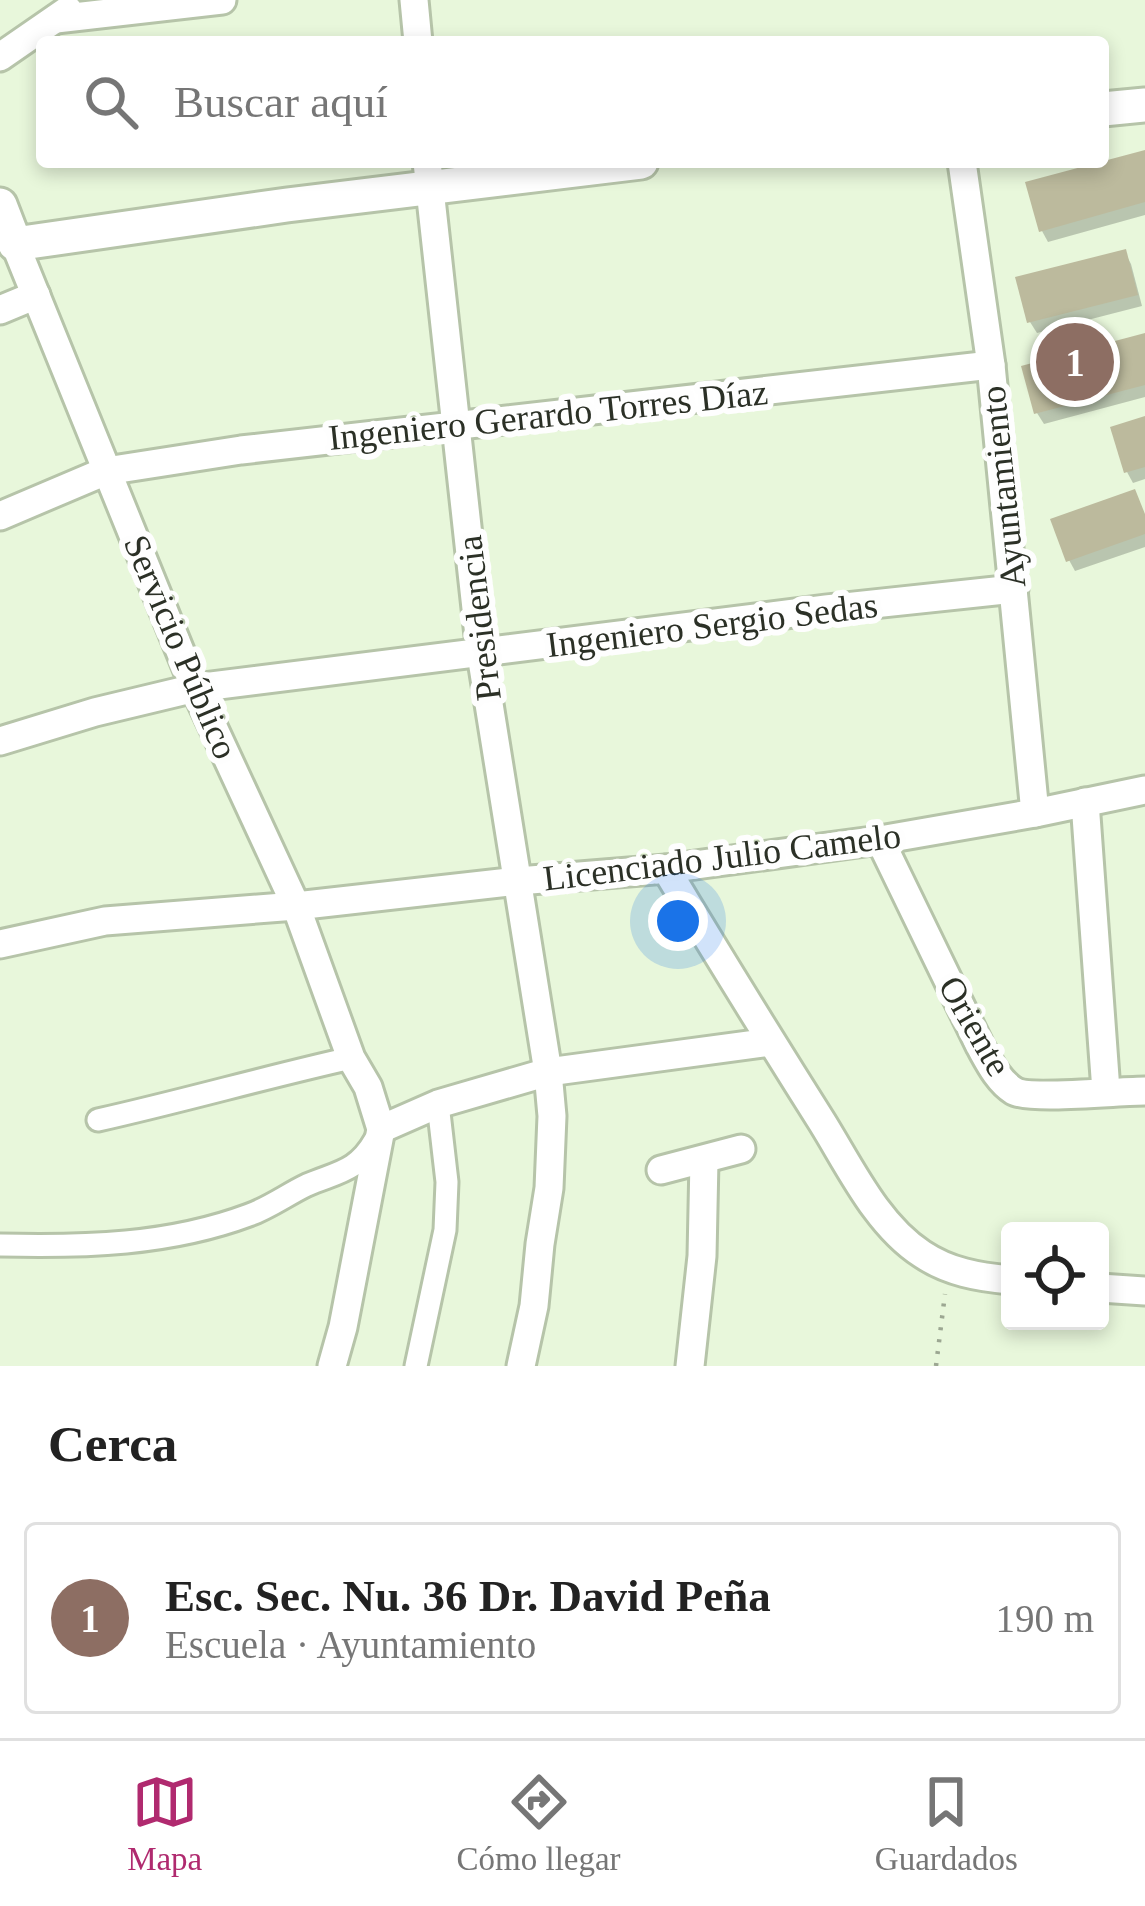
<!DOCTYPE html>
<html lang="es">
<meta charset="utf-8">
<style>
:root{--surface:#fff;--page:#f6f6f6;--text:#222;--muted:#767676;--line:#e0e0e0;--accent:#b02a6f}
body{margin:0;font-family:"Times New Roman",serif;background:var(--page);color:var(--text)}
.controls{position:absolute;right:36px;bottom:36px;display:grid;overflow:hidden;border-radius:12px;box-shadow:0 6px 18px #0003}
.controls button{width:108px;height:108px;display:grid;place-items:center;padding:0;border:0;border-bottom:3px solid var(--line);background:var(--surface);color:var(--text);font:60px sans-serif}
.you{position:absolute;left:678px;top:921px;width:42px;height:42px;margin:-30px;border:9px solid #fff;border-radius:50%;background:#1a73e8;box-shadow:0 0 0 18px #1a73e833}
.badge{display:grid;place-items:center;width:78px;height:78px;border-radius:50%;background:var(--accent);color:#fff;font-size:39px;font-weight:700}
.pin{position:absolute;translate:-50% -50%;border:6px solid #fff;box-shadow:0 3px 12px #0006}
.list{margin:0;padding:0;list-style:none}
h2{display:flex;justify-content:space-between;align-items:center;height:156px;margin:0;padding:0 48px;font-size:51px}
h2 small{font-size:39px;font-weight:400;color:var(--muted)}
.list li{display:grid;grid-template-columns:78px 1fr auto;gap:36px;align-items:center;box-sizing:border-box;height:192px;margin:0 24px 24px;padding:0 24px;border:3px solid var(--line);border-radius:12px}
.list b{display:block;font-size:45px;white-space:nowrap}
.list p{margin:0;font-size:39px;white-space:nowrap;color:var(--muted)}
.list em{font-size:39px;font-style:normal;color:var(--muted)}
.icon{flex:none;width:66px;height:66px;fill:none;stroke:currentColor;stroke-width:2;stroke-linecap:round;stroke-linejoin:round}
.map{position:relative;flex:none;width:1145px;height:1366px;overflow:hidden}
.search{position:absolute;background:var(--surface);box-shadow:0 6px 18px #0003;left:36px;right:36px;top:36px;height:132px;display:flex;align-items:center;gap:30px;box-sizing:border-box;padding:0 42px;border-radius:12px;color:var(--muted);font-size:45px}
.sheet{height:372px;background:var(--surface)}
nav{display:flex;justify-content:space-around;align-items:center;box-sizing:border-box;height:168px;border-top:3px solid var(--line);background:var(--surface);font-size:33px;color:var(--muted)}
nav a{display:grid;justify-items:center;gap:6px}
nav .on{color:var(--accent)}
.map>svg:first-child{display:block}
</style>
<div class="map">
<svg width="1145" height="1366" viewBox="0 0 1145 1366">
<rect width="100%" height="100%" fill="#e8f7db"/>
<g fill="#0003">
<path d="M1145,154V215L1048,242L1042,231Z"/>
<path d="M1125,253L1131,264L1142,306L1037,333L1030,322Z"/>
<path d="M1145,338V397L1044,424L1037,413Z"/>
<path d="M1145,419V479L1133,483L1127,472Z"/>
<path d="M1145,516V547L1075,571L1069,560Z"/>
</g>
<g fill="#bcba9d">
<path d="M1145,150V202L1039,232L1025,182Z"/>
<path d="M1126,249L1138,295L1027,323L1015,277Z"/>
<path d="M1145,333V385L1034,414L1021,366Z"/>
<path d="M1145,416V467L1124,473L1110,427Z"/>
<path d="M1135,489L1145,514V534L1066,562L1050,519Z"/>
</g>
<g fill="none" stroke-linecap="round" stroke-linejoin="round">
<g stroke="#b6c4a9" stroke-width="27">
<g id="pedestrian">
<path d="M98,1120C183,1101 266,1077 351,1058"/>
<path d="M0,1245C84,1247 169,1245 249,1215C269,1208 288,1194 307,1185C337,1172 357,1172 375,1140"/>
<path d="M416,1366L445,1230L447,1182L438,1104"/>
</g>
</g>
<g stroke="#b6c4a9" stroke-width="33">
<g id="minor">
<path d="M414,0L418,42"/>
<path d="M56,19L222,0"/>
<path d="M0,57L68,10"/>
<path d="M427,162L481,654L548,1072L552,1116L549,1188L540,1244L534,1306L521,1366"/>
<path d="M962,162L991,365L1035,813"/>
<path d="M15,244L195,688L296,906L351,1058L368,1087L381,1129L438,1104L548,1072L771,1042"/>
<path d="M0,310L36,295"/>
<path d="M0,516L106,471L241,450L991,365"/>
<path d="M0,741L95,712L195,688L826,609L1014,589"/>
<path d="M1085,802L1106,1091"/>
<path d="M880,840L980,1046C989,1062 998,1081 1014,1091C1029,1100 1120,1091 1145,1091"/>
<path d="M666,869C717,954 769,1038 822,1122C850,1167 877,1225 922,1254C949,1272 978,1277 1010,1280"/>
<path d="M0,944L105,921L296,906L518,881L666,869L880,840L1035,813L1145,790"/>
<path d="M661,1170L741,1149"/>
<path d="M1100,1288L1145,1291"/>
<path d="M332,1366L343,1327L381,1129"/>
<path d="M690,1366L702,1256L704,1160"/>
</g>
</g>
<g stroke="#b6c4a9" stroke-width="39">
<g id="tertiary">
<path d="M1103,109L1145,105"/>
<path d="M0,205L15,244L287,205L641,162"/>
</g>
</g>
<path stroke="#9ca792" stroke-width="4.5" stroke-dasharray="3 9" stroke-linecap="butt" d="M936,1366L945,1294"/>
<use href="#pedestrian" stroke="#fff" stroke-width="21"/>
<use href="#minor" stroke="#fff" stroke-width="27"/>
<use href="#tertiary" stroke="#fff" stroke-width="33"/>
</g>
<g text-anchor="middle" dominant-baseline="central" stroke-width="12" stroke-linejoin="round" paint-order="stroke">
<g font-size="36" fill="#2b3026" stroke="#fefefe">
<text transform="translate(548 415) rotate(-6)">Ingeniero Gerardo Torres Díaz</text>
<text transform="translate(1003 487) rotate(-96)">Ayuntamiento</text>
<text transform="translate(479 618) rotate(-97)">Presidencia</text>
<text transform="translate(712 625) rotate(-7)">Ingeniero Sergio Sedas</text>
<text transform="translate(181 647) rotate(67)">Servicio Público</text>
<text transform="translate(722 857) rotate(-7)">Licenciado Julio Camelo</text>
<text transform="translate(975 1026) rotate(60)">Oriente</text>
</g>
</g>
</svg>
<div class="controls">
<button><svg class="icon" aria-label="locate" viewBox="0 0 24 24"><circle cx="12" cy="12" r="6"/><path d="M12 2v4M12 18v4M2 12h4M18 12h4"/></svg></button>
</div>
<div class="you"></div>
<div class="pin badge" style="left:1075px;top:362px;background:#8d6e63">1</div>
<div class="search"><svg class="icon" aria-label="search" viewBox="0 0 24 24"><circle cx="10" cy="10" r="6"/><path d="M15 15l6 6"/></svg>Buscar aquí</div>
</div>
<section class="sheet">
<h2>Cerca<small></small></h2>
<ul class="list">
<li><span class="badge" style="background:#8d6e63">1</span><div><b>Esc. Sec. Nu. 36 Dr. David Peña</b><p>Escuela · Ayuntamiento</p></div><em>190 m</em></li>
</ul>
</section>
<nav>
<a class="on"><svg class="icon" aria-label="map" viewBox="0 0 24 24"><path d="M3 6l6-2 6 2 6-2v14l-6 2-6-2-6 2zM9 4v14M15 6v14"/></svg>Mapa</a>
<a><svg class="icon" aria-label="directions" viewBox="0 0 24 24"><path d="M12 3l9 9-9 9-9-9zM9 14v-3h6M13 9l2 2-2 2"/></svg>Cómo llegar</a>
<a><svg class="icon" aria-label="saved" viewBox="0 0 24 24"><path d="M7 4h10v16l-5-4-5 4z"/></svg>Guardados</a>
</nav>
